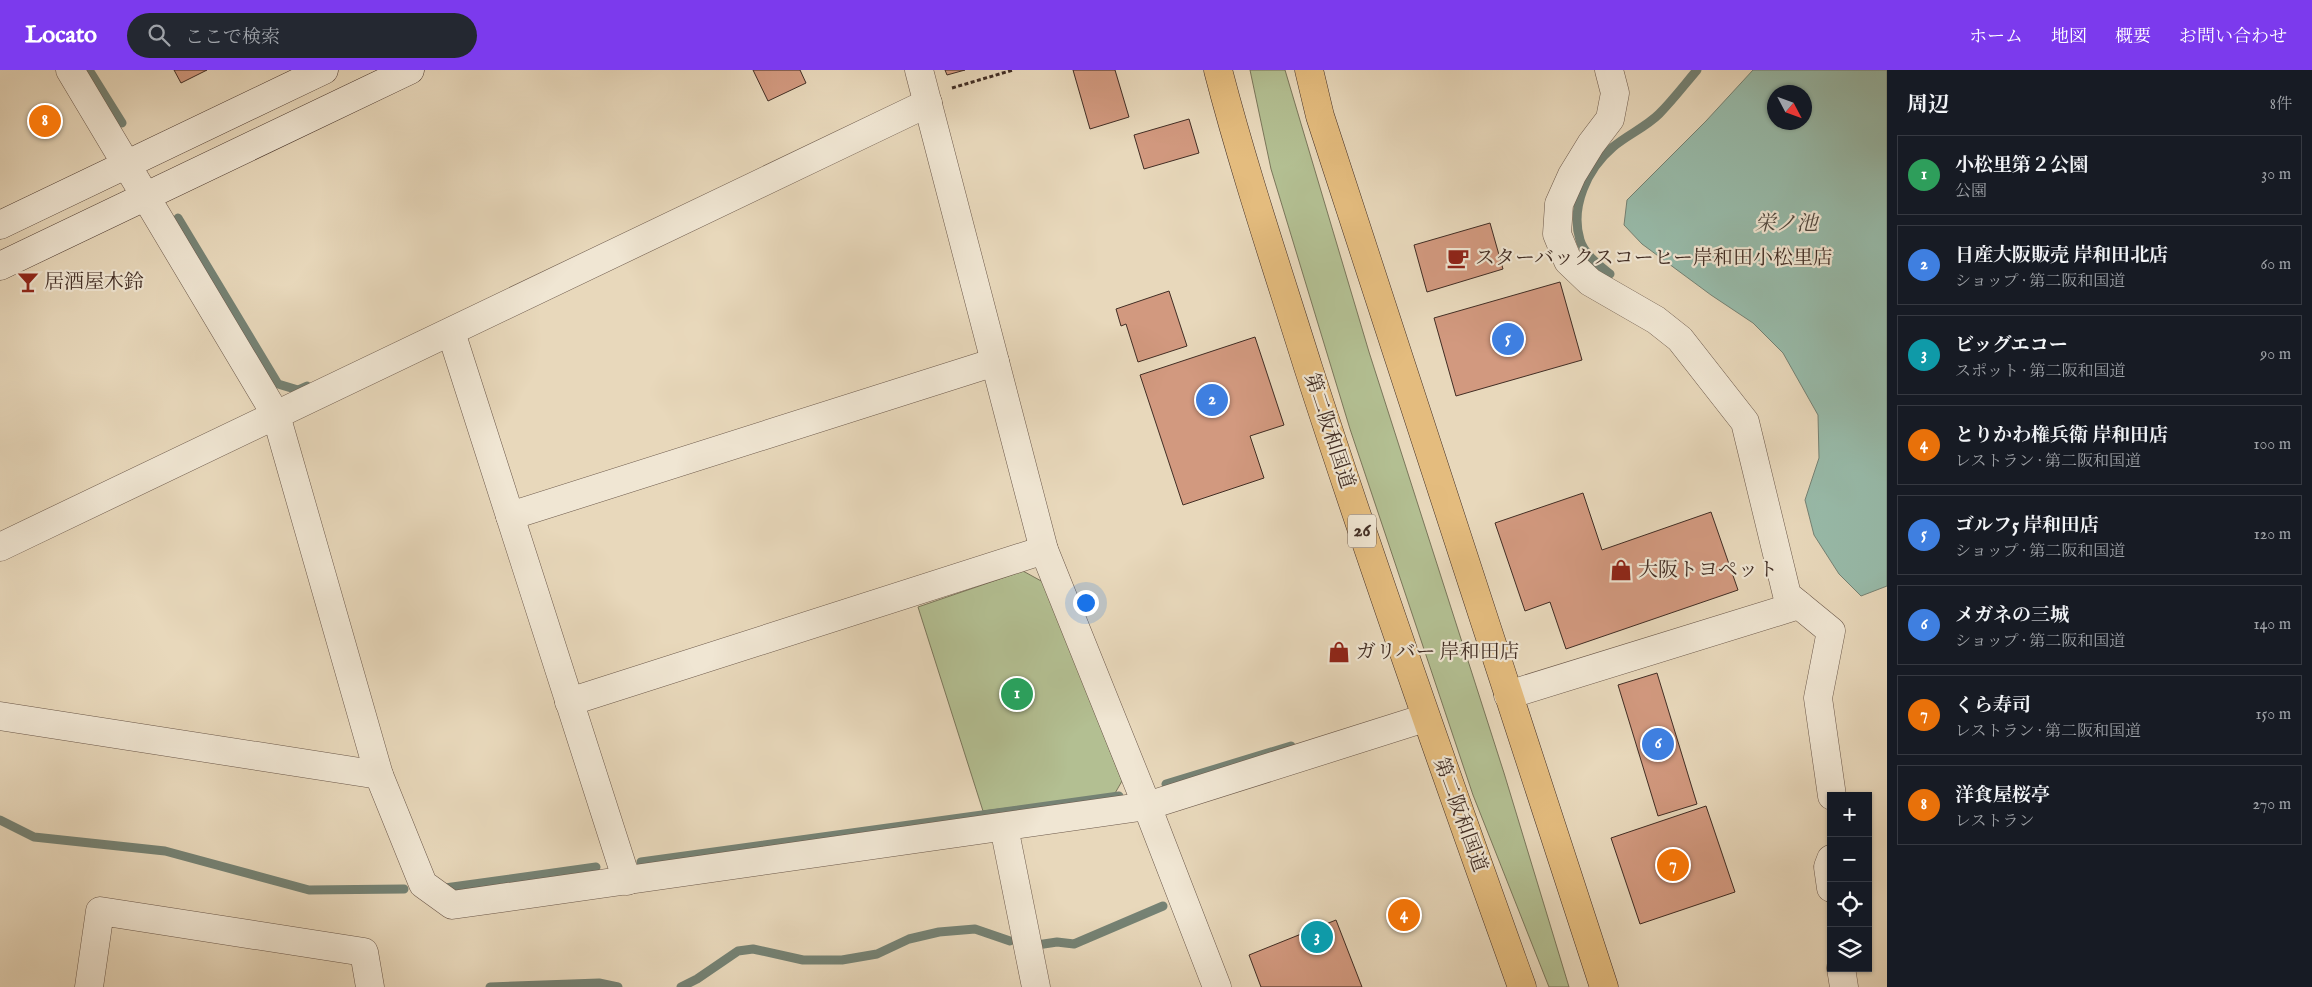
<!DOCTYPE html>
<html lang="ja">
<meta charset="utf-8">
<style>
:root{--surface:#171b24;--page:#242831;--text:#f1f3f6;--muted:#9ea1a6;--line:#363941;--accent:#7c3aed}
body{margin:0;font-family:"IM FELL English","Noto Serif JP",serif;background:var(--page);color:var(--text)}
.controls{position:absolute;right:15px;bottom:15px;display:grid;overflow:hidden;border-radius:0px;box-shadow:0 1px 4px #0004}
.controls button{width:45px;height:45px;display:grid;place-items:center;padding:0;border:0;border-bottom:1px solid var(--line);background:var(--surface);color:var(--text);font:25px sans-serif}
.compass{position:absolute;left:1767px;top:15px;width:45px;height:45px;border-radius:50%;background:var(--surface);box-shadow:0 1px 4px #0004;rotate:131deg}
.you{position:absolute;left:1085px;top:532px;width:18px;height:18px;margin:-12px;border:4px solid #fff;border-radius:50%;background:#1a73e8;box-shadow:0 0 0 8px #1a73e833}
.badge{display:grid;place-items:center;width:32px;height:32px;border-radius:50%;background:var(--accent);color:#fff;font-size:16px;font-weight:700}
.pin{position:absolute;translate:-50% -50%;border:2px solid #fff;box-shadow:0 1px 5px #0006}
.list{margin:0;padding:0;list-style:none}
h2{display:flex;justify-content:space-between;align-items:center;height:65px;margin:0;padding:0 20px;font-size:21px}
h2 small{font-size:16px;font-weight:400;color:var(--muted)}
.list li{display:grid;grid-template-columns:32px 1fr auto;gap:15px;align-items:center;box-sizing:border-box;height:80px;margin:0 10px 10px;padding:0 10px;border:1px solid var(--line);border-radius:0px}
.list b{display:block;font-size:19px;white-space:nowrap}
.list p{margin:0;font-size:16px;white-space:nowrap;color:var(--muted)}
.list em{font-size:16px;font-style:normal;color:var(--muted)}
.icon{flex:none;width:28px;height:28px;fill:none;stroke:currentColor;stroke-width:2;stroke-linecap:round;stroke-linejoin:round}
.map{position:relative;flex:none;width:1887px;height:917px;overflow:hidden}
header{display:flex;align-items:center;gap:30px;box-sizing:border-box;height:70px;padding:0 25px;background:var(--accent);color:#fff}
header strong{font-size:24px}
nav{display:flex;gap:28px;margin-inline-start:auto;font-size:18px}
.search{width:350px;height:45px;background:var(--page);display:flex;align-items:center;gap:12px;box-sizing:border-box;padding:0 18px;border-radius:28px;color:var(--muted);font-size:19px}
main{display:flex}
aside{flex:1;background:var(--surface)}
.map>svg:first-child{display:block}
</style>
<header>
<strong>Locato</strong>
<div class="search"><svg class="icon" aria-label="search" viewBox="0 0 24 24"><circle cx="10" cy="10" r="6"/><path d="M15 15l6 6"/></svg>ここで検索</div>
<nav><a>ホーム</a><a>地図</a><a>概要</a><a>お問い合わせ</a></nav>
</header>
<main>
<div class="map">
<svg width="1887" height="917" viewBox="0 0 1887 917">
<rect width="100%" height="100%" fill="#e8d8bb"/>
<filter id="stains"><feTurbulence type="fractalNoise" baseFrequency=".004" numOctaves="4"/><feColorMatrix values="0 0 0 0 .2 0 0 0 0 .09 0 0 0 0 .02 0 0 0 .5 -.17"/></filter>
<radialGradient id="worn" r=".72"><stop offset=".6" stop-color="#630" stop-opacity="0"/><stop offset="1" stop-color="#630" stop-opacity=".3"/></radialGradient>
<g fill="#b3bf92" stroke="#7a765b">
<path d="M1250,0H1285L1369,282L1504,703L1569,917H1549L1473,725L1350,359L1271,99Z"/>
<path d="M1023,501L1043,512L1122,711L1114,725L983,741L918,537Z"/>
</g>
<path fill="#98bbaa" stroke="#758274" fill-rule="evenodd" d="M1753,0H1887V516L1861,526L1839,504L1814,465L1805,430L1819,388L1818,345L1783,283L1753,253L1711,225L1642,174L1624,155L1627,130L1706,51ZM1774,22H1804V52H1774Z"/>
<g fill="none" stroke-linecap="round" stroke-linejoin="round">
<g stroke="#758274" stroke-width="9">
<path d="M89,0L122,53"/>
<path d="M178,148L278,314L298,320L307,316"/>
<path d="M1610,204C1599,195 1584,184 1580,170C1570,137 1587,99 1613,77C1627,65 1646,57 1659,44C1673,30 1685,14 1697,0"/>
<path d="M1166,714L1291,676"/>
<path d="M0,750L34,767L165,781L309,820L404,819"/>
<path d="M641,792L1119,726"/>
<path d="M445,818L596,797"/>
<path d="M1037,875L1057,872L1074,874L1163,836"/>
<path d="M490,917L599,913L618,917"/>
<path d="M681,917L697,909L738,881L753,879L803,890H842L877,884L909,869L939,862L975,859L1010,871"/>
</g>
</g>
<g fill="#d2997f" stroke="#412d24">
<path d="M174,0H207L181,13Z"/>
<path d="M753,0H800L806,13L768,31Z"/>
<path d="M945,0H965L947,5Z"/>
<path d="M1073,0H1115L1129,47L1090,59Z"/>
<path d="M1189,49L1199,83L1144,99L1134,65Z"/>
<path d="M1490,153L1503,199L1427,222L1414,175Z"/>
<path d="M1560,212L1582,290L1456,326L1434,248Z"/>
<path d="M1169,221L1187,276L1138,292L1126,254L1121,256L1116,239Z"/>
<path d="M1255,267L1284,355L1250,366L1264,408L1183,435L1140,305Z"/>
<path d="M1583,423L1602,480L1711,442L1738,520L1566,579L1550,532L1525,541L1495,453Z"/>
<path d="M1657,603L1697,734L1658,746L1618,615Z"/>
<path d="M1706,736L1735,822L1640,854L1611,768Z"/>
<path d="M1336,850L1362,917H1261L1249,885Z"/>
</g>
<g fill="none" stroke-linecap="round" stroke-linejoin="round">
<g stroke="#6b584a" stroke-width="29">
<g id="street">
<path d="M70,0L276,345L379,705L423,814L452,835L1147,736L1425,648"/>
<path d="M919,0L1044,480L1147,736L1217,917"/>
<path d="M1609,0L1615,23L1610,49L1591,74L1572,105L1559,134L1557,164L1568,191L1590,212L1656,250L1680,269L1745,352L1787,525L1831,561L1818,628L1832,726"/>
<path d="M451,262L627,811"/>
<path d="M510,446L995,292"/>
<path d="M0,477L928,33"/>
<path d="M1508,625L1799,535"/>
<path d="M569,632L1044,480"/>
<path d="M0,646L379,705"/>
<path d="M1004,757L1036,917"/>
<path d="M1831,789L1828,797L1831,818"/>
<path d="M1841,898L1844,917"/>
<path d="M89,917L100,841L364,882L370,917"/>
</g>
</g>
<g stroke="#412d24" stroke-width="29">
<g id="secondary">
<path d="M0,155L324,0"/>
<path d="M0,196L410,0"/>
</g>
</g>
<g stroke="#412d24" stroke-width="29">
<g id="highway">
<path d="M1218,0C1244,100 1277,198 1308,297C1375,505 1448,711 1522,917"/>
<path d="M1309,0L1320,46L1604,917"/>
</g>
</g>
<path stroke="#412d24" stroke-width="3" stroke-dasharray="4 2.5" stroke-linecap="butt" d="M952,18L1013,0"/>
<use href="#street" stroke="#f0e6d3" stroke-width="28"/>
<use href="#secondary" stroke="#f0e6d3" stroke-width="28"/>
<use href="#highway" stroke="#e4bc7e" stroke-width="28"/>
</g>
<defs>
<g id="cafe-bare" transform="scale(1.725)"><path d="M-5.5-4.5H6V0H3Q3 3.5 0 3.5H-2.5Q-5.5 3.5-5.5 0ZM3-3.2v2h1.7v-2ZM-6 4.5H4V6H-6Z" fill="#8f2418" stroke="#f0e6d3" stroke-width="2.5" paint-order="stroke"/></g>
<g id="bar-bare" transform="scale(1.725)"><path d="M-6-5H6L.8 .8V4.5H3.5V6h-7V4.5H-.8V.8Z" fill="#8f2418" stroke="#f0e6d3" stroke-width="2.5" paint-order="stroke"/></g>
<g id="shop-bare" transform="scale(1.725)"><path d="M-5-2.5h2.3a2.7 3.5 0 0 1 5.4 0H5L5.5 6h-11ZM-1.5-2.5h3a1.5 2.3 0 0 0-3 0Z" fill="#8f2418" stroke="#f0e6d3" stroke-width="2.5" paint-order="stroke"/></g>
</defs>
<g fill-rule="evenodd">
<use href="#cafe-bare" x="1458" y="188"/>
<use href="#bar-bare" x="28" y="212"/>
<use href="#shop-bare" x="1621" y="500"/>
<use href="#shop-bare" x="1339" y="582"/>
</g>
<g text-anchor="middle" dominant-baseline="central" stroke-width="4.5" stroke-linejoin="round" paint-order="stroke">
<rect fill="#f0e6d3" stroke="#766458" stroke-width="1" x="1348" y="444.5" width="28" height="33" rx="4"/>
<g font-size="19" font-weight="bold" fill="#412d24">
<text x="1362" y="461">26</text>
</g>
<g font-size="20" fill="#412d24" stroke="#f0e6d3" text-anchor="start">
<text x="1475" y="188">スターバックスコーヒー岸和田小松里店</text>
<text x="44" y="212">居酒屋木鈴</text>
<text x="1638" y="500">大阪トヨペット</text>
<text x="1356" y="582">ガリバー 岸和田店</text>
</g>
<g font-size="20" fill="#412d24" stroke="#f0e6d3">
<text transform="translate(1329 361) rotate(72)">第二阪和国道</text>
<text transform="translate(1460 745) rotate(70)">第二阪和国道</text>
</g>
<g font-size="21" font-style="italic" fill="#52493f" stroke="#f0e6d3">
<text x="1786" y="154">栄ノ池</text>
</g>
</g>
<rect width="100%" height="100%" filter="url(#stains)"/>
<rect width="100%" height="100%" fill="url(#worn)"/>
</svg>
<div class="controls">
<button>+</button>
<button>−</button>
<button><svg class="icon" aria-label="locate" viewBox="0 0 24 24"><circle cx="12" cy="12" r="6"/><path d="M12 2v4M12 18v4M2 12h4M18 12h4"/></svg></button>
<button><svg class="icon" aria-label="layers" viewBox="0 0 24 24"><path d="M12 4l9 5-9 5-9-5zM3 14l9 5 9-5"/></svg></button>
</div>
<svg class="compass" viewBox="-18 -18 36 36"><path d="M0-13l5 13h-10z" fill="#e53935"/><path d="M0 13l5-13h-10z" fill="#9ea1a6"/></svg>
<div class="you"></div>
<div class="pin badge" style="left:1017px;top:624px;background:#2e9e5b">1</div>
<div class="pin badge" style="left:1212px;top:330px;background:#3f7fe0">2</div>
<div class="pin badge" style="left:1317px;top:867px;background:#0f9aa8">3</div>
<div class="pin badge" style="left:1404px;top:845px;background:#e8710a">4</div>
<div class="pin badge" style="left:1508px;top:269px;background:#3f7fe0">5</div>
<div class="pin badge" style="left:1658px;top:674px;background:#3f7fe0">6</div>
<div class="pin badge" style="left:1673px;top:795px;background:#e8710a">7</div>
<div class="pin badge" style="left:45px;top:51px;background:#e8710a">8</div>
</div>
<aside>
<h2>周辺<small>8件</small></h2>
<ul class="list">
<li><span class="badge" style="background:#2e9e5b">1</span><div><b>小松里第２公園</b><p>公園</p></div><em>30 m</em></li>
<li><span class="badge" style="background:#3f7fe0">2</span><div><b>日産大阪販売 岸和田北店</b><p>ショップ · 第二阪和国道</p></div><em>60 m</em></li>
<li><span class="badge" style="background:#0f9aa8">3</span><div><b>ビッグエコー</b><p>スポット · 第二阪和国道</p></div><em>90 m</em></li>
<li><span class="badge" style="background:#e8710a">4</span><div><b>とりかわ権兵衛 岸和田店</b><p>レストラン · 第二阪和国道</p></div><em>100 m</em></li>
<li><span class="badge" style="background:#3f7fe0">5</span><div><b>ゴルフ5 岸和田店</b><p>ショップ · 第二阪和国道</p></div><em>120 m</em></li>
<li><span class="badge" style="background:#3f7fe0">6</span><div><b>メガネの三城</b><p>ショップ · 第二阪和国道</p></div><em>140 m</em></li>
<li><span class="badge" style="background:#e8710a">7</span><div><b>くら寿司</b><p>レストラン · 第二阪和国道</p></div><em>150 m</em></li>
<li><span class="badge" style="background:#e8710a">8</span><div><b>洋食屋桜亭</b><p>レストラン</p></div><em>270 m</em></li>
</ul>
</aside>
</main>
